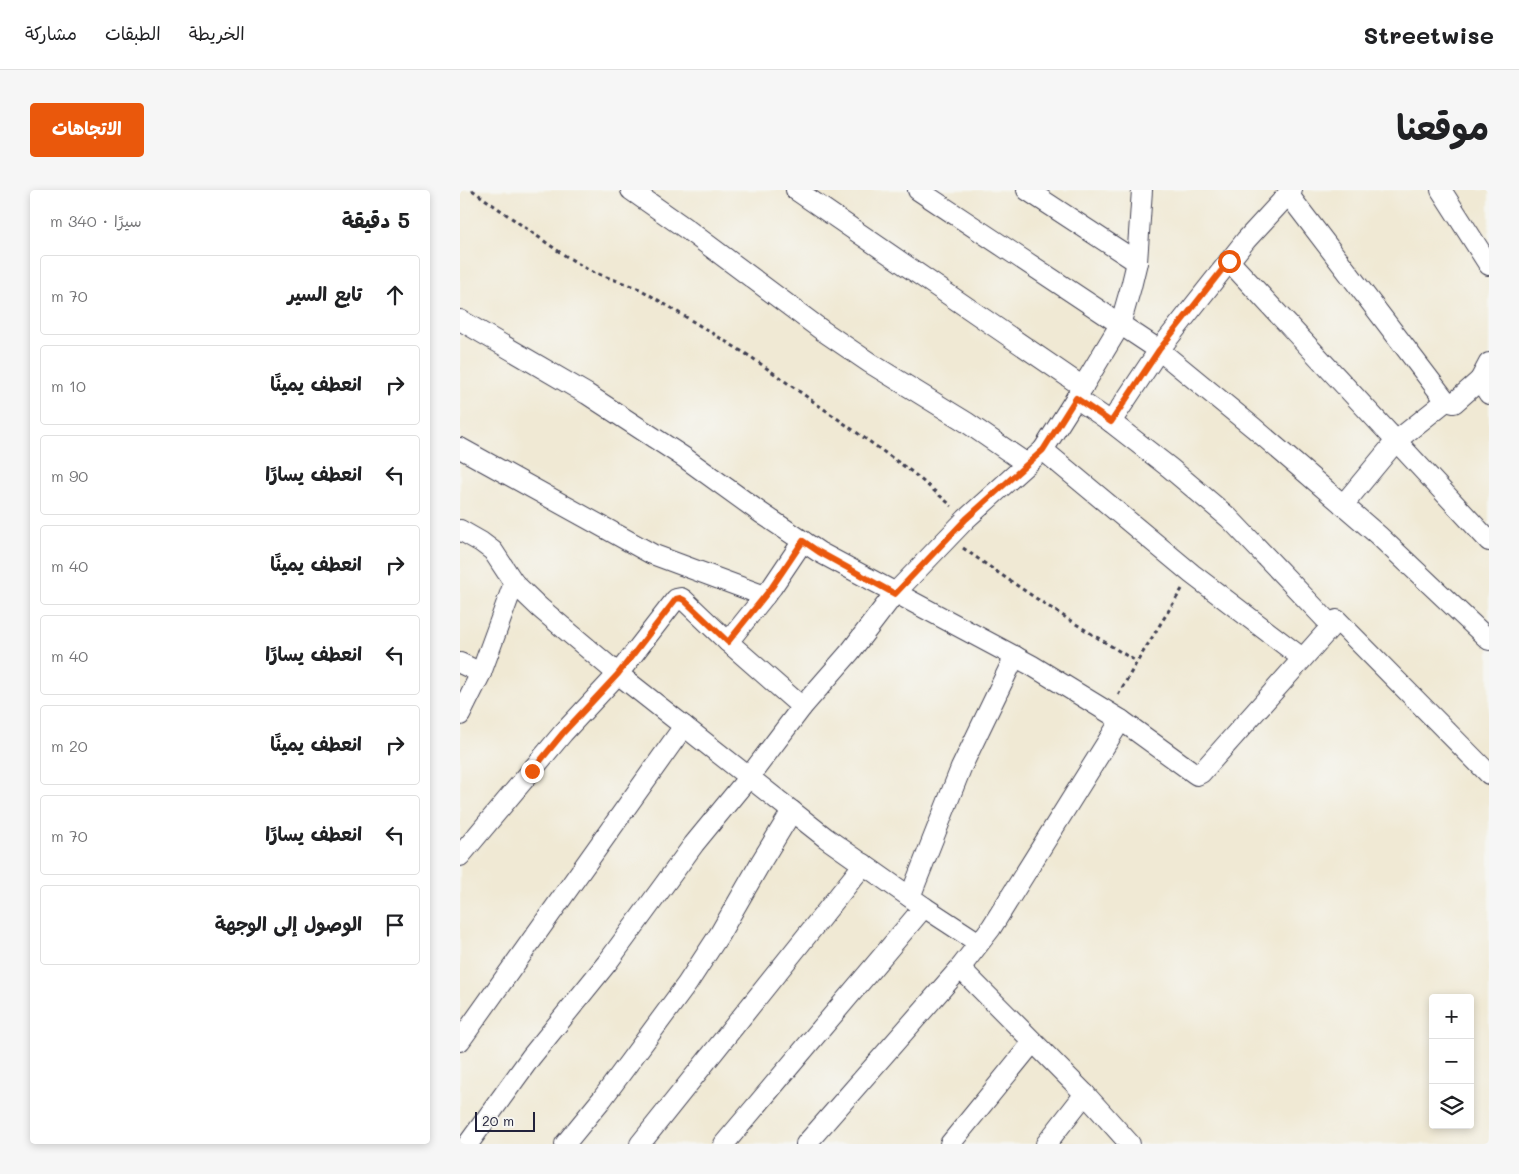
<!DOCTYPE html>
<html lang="ar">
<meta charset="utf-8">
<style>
:root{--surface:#fff;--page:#f6f6f6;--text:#202124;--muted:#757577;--line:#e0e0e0;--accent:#ea580c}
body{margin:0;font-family:Mali,"Playpen Sans Arabic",sans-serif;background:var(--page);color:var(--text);direction:rtl}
.controls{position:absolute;right:15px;bottom:15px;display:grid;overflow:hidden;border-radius:5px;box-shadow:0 2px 8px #0003}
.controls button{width:45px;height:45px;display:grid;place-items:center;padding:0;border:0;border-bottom:1px solid var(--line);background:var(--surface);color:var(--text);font:25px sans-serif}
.scale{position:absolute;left:15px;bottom:12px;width:60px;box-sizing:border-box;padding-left:5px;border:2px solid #22223b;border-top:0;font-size:14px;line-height:18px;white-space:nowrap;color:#22223b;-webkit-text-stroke:4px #f6f6f2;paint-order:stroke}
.stop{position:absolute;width:15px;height:15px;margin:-11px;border:4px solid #ea580c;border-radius:50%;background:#fff}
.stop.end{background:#ea580c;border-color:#fff;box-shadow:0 1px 5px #0008}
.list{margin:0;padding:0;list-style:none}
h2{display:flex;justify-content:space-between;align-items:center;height:65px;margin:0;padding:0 20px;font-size:21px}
h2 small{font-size:16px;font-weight:400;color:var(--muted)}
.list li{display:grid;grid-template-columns:32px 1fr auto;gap:15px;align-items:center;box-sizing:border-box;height:80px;margin:0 10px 10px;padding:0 10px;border:1px solid var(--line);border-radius:5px}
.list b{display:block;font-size:19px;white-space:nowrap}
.list em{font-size:16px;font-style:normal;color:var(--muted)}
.icon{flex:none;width:28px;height:28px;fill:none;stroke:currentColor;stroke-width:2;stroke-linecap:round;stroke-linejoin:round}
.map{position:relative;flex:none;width:1029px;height:954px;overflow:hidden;direction:ltr;border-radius:5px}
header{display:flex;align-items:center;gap:30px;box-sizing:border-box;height:70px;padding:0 25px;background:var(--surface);border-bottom:1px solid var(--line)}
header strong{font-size:24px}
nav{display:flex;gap:28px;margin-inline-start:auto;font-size:18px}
.intro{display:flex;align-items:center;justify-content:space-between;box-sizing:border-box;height:120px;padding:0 30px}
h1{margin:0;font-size:35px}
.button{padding:12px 22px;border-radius:5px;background:var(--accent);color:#fff;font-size:18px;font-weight:700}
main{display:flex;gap:30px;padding:0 30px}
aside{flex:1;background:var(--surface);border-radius:5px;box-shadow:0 2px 8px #0003}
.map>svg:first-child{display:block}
</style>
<header>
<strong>Streetwise</strong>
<nav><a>الخريطة</a><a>الطبقات</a><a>مشاركة</a></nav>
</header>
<div class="intro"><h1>موقعنا</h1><a class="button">الاتجاهات</a></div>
<main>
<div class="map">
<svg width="1029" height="954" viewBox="0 0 1029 954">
<rect width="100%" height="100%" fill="#f6f6f2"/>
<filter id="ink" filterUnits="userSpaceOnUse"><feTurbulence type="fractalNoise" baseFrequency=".02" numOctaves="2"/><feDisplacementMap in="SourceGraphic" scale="10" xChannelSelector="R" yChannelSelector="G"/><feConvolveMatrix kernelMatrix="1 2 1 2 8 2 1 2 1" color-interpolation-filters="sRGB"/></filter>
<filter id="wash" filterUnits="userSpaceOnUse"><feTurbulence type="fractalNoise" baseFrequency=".0096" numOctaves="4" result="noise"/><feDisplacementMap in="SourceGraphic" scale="20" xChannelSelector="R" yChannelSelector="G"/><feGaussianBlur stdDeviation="1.12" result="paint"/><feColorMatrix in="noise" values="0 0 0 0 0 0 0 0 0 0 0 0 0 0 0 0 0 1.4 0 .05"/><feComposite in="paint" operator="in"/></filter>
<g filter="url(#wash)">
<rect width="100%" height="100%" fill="#f0e9d4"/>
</g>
<g filter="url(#ink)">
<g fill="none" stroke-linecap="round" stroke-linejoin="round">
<g stroke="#414052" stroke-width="22">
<g id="minor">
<path d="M171,0L228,40L363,141L410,173L506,232L567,274L583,260L732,384L842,468"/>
<path d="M336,0L623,197"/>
<path d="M458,0L699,160L794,238L918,345L1029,450"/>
<path d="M567,0L677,72"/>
<path d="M981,0L1029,75"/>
<path d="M828,4L986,211L994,213L1020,190L1029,204"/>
<path d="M769,71L1029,351"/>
<path d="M0,130L127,204L225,268L301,323L359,362L571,475L661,530L734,583L737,585L741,583L877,430L1029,584"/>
<path d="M1020,190L1029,173"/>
<path d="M616,208L651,232L710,278L769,328L872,436"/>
<path d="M651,232L699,160L786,50L832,0"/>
<path d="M0,258L192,364L305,406"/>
<path d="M583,260L616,208L660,135L671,97L677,72L682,0"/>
<path d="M883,315L936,251L986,211"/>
<path d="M0,340L21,352L33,361L54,393L80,418L158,484L366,648L464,717L519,753"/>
<path d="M268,452L312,397L343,351"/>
<path d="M0,473L21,483"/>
<path d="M0,525L21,483L54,393"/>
<path d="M0,666L103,543L158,484L216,409L221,408L224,410L268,452L342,517"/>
<path d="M450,707L501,578L555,466"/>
<path d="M500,778L625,904L670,954"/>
<path d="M0,851L224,536"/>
<path d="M8,954L71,867L147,773L234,654L289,587L342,517L390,462L435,403L506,329L567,274"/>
<path d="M105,954L142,909L227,794L259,745L301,672L332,621"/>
<path d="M180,954L404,674"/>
<path d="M264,954L464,717"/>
<path d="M346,954L500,778L531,738L661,530"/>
<path d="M490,954L573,852"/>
<path d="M586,954L625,904"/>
</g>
</g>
<g stroke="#414052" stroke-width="3" stroke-dasharray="4 4" stroke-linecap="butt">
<path d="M12,0L101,63L130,81L180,99L291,167L452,282L492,316"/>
<path d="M503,358C560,399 618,436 677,472"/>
<path d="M658,505L677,472L722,399"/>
</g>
<use href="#minor" stroke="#fff" stroke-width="20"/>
</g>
</g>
<g fill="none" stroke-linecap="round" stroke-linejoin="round" filter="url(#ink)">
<path stroke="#ea580c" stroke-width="6" d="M72,581L103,543L158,484L216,409L220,408L224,410L268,452L312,397L343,351L359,362L435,404L506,329L583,260L616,208L651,232L699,160L769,71"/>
</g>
</svg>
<div class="controls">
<button>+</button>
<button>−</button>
<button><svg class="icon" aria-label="layers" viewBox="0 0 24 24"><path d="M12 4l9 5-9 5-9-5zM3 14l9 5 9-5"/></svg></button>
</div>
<div class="scale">20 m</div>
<div class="stop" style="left:769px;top:71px"></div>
<div class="stop end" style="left:72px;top:581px"></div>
</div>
<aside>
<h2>5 دقيقة<small>سيرًا · 340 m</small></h2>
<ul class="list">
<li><svg class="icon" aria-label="ahead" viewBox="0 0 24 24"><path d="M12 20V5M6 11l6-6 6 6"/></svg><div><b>تابع السير</b></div><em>70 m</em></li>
<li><svg class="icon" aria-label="right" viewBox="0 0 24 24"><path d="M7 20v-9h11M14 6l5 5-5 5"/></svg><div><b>انعطف يمينًا</b></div><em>10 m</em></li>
<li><svg class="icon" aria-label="left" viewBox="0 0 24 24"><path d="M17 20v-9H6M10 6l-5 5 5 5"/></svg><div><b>انعطف يسارًا</b></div><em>90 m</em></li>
<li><svg class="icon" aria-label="right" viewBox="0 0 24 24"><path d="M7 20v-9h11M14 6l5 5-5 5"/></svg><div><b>انعطف يمينًا</b></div><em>40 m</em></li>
<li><svg class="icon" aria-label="left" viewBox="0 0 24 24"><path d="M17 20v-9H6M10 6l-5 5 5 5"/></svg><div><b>انعطف يسارًا</b></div><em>40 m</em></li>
<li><svg class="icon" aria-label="right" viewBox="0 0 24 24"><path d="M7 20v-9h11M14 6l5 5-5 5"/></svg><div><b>انعطف يمينًا</b></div><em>20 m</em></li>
<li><svg class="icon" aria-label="left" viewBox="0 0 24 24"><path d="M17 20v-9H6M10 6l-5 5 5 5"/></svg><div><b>انعطف يسارًا</b></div><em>70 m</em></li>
<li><svg class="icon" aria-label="arrive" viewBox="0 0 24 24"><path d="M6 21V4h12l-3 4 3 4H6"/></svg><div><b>الوصول إلى الوجهة</b></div></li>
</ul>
</aside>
</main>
